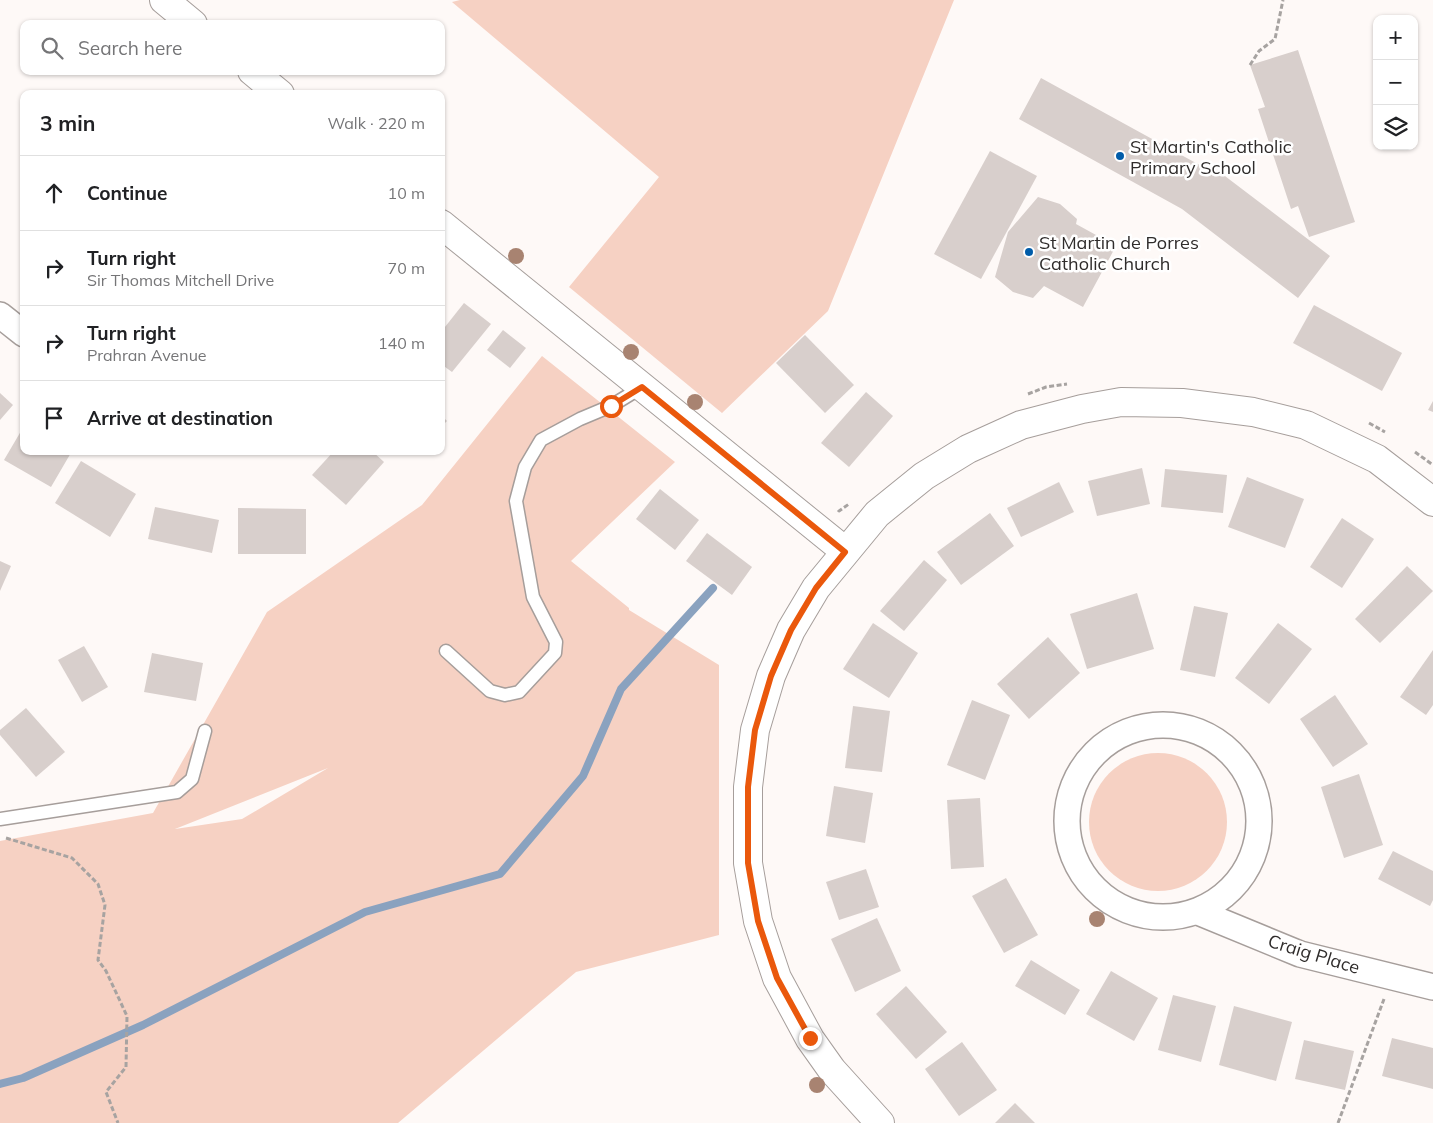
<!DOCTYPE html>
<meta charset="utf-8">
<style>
:root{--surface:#fff;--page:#f2f2f2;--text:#202124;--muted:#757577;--line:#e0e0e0}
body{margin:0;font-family:Mulish,sans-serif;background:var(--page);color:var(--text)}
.controls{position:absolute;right:15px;top:15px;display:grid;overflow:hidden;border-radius:10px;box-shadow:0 1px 4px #0004}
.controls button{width:45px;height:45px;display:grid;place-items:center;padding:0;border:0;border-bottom:1px solid var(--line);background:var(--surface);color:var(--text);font:25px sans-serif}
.stop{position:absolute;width:15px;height:15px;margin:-11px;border:4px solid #ea580c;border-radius:50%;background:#fff}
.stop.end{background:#ea580c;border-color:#fff;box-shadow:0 1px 5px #0008}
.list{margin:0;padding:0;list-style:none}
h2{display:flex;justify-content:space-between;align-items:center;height:65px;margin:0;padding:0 20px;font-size:21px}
h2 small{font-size:16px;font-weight:400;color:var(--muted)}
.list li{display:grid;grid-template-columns:32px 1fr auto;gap:15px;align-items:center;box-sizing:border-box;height:75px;padding:0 20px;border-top:1px solid var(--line)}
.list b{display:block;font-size:19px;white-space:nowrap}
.list p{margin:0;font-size:16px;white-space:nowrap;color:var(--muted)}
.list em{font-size:16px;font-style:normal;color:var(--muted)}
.icon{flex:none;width:28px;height:28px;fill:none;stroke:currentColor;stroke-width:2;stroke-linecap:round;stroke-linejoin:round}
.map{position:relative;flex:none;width:1433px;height:1123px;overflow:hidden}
.search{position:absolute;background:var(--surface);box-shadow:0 1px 4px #0004;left:20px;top:20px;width:425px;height:55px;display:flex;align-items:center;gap:12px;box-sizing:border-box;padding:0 18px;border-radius:10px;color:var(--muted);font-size:19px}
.panel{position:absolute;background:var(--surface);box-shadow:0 1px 4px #0004;left:20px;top:90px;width:425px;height:365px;border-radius:10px}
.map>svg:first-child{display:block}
</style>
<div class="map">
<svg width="1433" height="1123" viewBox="0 0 1433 1123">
<rect width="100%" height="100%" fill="#fef9f7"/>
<g fill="#f6d1c3" fill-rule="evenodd">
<path d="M460,0H954L828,311L722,413L569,287L659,177L452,2Z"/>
<path d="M542,356L675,462L571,561L629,608V610L719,665V935L576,972L398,1123H0V841L153,813L267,612L422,505ZM328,768L242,819L175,829Z"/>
<circle cx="1158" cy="822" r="69"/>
</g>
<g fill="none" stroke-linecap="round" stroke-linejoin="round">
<path stroke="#8aa2bf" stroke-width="8" d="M0,1084L23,1078L143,1025L365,912L500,874L583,776L621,689L713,588"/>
</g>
<g fill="#d8cfcc">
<path d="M1298,50L1355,222L1309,237L1298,206L1291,209L1258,109L1265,107L1250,65Z"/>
<path d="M1041,78L1205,168L1213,176L1217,170L1330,256L1298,298L1182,209L1019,119Z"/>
<path d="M990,151L1037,176L981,279L934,254Z"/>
<path d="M1038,197L1060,204L1077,219L1076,224L1116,246L1083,307L1044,286L1033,298L1013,292L995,277L1008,232Z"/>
<path d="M464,303L491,324L452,372L441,364V332Z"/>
<path d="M1314,305L1402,353L1382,391L1293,343Z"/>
<path d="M503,330L526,348L510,368L487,350Z"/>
<path d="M805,335L854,385L825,413L776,363Z"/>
<path d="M866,392L893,416L849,467L821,443Z"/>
<path d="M0,393L13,405L0,420Z"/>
<path d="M1433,401V412L1428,410Z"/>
<path d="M441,415L447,421L441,427Z"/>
<path d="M24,426V451H72L51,487L4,460Z"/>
<path d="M334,451H372L384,462L346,505L312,475Z"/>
<path d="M81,461L136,494L110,537L55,503Z"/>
<path d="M1142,468L1150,504L1097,516L1088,481Z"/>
<path d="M1165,469L1227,475L1223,513L1161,507Z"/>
<path d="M1247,477L1304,499L1285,548L1228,527Z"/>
<path d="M1059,482L1074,512L1021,537L1007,508Z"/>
<path d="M660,489L699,520L675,550L636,519Z"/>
<path d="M155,507L219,520L212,553L148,539Z"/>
<path d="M238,508L306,509V554H238Z"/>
<path d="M990,513L1014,546L961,585L937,552Z"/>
<path d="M1342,518L1374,539L1342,588L1310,567Z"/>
<path d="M707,533L752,567L732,595L686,561Z"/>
<path d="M924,560L947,580L904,631L880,611Z"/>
<path d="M0,561L11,566L0,591Z"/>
<path d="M1407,566L1433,591L1380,643L1355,619Z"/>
<path d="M1137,593L1154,649L1087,669L1070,614Z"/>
<path d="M1194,606L1228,613L1215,677L1180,670Z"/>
<path d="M873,623L918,653L889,698L843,669Z"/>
<path d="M1278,623L1312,649L1269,704L1235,678Z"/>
<path d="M1048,637L1080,673L1029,719L997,684Z"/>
<path d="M84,646L108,687L82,702L58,660Z"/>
<path d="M1433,650V705L1426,715L1400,697Z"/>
<path d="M152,653L203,663L196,701L144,692Z"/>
<path d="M1335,695L1368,744L1333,767L1300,719Z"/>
<path d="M972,700L1010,715L985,780L947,765Z"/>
<path d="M853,706L890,711L882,772L845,768Z"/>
<path d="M26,708L65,752L36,777L0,735V730Z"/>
<path d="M1359,774L1383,845L1344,858L1321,787Z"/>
<path d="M834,786L873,793L865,843L826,836Z"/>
<path d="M980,798L984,867L951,869L947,800Z"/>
<path d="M1393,851L1433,871V900L1430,906L1378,879Z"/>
<path d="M866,869L879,907L839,920L826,882Z"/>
<path d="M1006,878L1038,935L1004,953L972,896Z"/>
<path d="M877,918L901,971L855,992L831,939Z"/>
<path d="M1031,960L1080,990L1065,1015L1015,986Z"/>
<path d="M1111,971L1158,998L1134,1041L1086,1014Z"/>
<path d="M906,986L947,1032L916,1059L876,1014Z"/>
<path d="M1173,995L1216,1006L1201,1062L1158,1050Z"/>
<path d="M1234,1006L1292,1022L1276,1081L1219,1065Z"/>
<path d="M1392,1038L1433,1048V1089L1382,1076Z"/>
<path d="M1304,1040L1354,1051L1345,1090L1295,1079Z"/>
<path d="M962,1042L997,1090L959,1116L925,1069Z"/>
<path d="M1015,1103L1035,1123H995Z"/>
</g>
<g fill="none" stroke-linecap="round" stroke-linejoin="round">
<g stroke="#a69e9b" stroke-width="15">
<g id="lane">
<path d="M446,651L490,691L505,695L519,692L555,653L556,642L533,597L516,501L525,467L541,440L580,419L611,406L642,387"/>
<path d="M0,819L177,792L192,779L205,731"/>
</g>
</g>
<g stroke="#a69e9b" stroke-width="28">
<g id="street">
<path d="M0,315L24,334"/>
<circle cx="1163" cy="821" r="96"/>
<path d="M1198,912L1300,954L1433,987"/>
</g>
</g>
<g stroke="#a69e9b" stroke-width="30">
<g id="secondary">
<path d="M164,0L193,24"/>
<path d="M252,71L280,94"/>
<path d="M441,224L845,551"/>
<path d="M880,1123L832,1070L810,1039L777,978L758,921L748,863V787L755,730L771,676L791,630L816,588L877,514L924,476L968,449L1021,425L1082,409L1121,402L1182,403L1253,412L1306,425L1377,459L1433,502"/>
</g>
</g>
<g stroke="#a7a3a1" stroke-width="3" stroke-dasharray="5 2.5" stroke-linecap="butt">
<path d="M1250,65L1259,51L1275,39L1283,0"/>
<path d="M1028,394L1046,387L1067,384"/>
<path d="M1369,423L1385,432"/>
<path d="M1415,452L1433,465"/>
<path d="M838,510L839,511L849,504"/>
<path d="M6,838L72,858L98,884L105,905L98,960L106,971L127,1016L126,1067L106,1092L118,1123"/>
<path d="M1338,1123L1384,999"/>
</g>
<use href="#lane" stroke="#fff" stroke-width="12"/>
<use href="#street" stroke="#fff" stroke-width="25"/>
<use href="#secondary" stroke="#fff" stroke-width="28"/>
</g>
<g fill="#a88371">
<circle cx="516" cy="256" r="8"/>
<circle cx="631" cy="352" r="8"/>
<circle cx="695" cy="402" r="8"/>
<circle cx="1097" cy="919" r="8"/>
<circle cx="817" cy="1085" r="8"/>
</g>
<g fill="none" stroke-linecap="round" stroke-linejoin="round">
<path stroke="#ea580c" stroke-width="6" d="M611,406L642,387L845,552L816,588L791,630L771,676L755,730L748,787V863L758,921L777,978L810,1038"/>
</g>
<g fill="#005ca9" stroke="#fff" stroke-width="2">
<circle cx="1120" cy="156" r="5"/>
<circle cx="1029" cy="252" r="5"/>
</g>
<g text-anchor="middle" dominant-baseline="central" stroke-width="5" stroke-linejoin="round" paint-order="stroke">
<g font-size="18" fill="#2f2c2b" stroke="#fff" text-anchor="start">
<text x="1130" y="146">St Martin's Catholic<tspan x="1130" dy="21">Primary School</tspan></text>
<text x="1039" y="242">St Martin de Porres<tspan x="1039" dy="21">Catholic Church</tspan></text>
</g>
<g font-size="18" fill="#2f2c2b" stroke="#fff">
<text transform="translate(1314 954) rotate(17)">Craig Place</text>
</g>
</g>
</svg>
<div class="controls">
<button>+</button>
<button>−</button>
<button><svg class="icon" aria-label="layers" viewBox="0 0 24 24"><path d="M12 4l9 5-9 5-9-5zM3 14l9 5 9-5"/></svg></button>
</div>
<div class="stop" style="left:611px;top:406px"></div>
<div class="stop end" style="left:810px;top:1038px"></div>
<div class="search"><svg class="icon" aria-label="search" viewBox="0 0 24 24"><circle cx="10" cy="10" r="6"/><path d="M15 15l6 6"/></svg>Search here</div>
<section class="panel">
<h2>3 min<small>Walk · 220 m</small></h2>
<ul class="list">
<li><svg class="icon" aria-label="ahead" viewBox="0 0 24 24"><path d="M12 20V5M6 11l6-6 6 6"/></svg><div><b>Continue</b></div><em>10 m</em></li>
<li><svg class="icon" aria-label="right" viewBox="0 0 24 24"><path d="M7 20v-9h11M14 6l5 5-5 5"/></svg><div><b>Turn right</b><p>Sir Thomas Mitchell Drive</p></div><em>70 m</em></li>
<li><svg class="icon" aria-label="right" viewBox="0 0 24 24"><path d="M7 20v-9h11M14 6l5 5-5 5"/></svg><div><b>Turn right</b><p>Prahran Avenue</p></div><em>140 m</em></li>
<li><svg class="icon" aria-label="arrive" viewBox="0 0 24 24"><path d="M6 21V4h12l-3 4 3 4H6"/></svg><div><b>Arrive at destination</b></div></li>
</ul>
</section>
</div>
